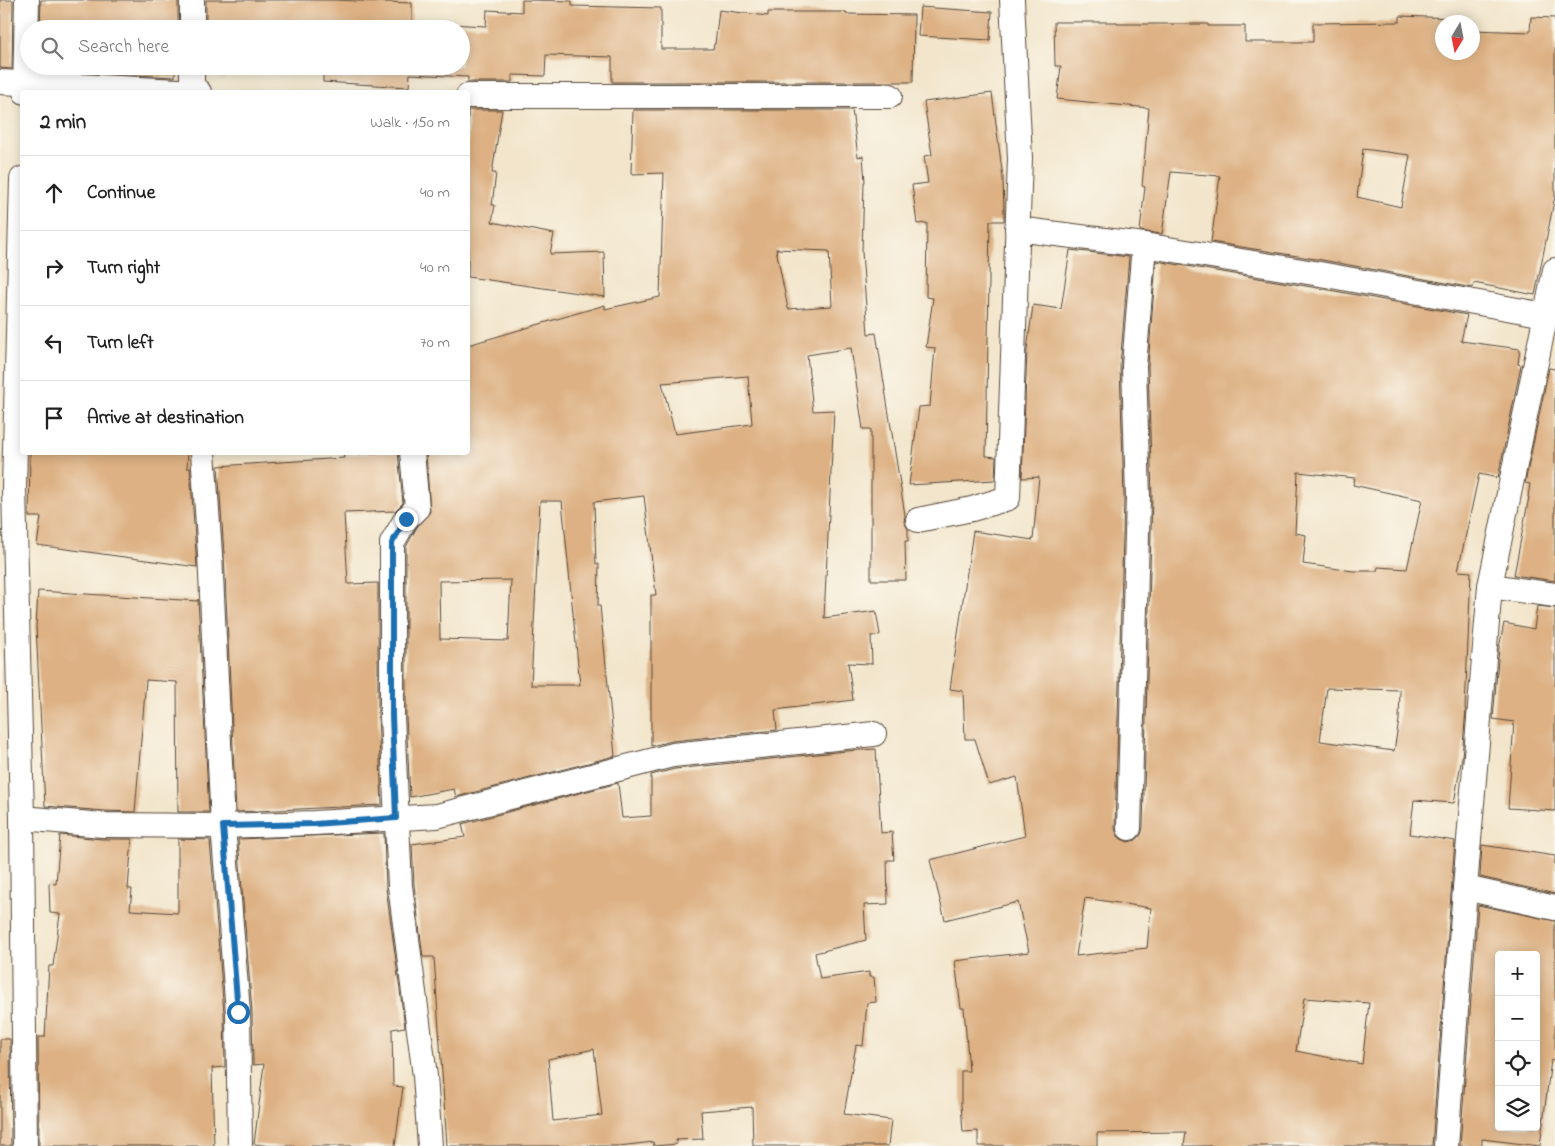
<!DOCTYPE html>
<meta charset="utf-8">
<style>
:root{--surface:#fff;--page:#f2f2f2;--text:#222;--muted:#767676;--line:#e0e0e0}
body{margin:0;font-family:"Indie Flower",sans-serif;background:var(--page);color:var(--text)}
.controls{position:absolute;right:15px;bottom:15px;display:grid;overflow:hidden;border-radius:5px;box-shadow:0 2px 12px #0003}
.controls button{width:45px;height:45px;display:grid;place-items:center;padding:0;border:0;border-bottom:1px solid var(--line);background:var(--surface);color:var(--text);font:25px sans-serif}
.compass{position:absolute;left:1435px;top:15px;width:45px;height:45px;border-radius:50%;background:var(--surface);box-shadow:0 2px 12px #0003;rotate:190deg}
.stop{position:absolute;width:15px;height:15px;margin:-11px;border:4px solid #1f6fb2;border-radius:50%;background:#fff}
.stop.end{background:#1f6fb2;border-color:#fff;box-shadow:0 1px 5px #0008}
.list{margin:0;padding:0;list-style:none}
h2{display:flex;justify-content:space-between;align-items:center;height:65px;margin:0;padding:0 20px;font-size:21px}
h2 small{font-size:16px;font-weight:400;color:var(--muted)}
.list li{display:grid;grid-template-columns:32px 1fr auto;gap:15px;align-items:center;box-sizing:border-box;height:75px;padding:0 20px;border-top:1px solid var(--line)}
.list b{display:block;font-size:19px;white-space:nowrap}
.list em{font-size:16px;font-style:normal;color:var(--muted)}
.icon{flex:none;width:28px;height:28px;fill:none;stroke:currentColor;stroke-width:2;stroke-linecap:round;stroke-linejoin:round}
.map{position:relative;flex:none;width:1555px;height:1146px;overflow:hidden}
.search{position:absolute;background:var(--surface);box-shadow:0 2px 12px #0003;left:20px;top:20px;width:450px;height:55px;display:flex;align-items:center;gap:12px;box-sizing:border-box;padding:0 18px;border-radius:28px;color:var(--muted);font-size:19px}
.panel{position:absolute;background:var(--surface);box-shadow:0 2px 12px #0003;left:20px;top:90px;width:450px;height:365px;border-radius:5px}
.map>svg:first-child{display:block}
</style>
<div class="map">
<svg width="1555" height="1146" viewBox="0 0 1555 1146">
<rect width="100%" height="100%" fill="#fbf7ec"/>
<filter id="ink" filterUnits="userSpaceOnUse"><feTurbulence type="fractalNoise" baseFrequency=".02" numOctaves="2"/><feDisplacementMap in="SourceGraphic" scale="10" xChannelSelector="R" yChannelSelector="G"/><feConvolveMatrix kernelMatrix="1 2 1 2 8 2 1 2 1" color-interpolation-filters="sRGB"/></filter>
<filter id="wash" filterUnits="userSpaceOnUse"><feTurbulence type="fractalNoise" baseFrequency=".0096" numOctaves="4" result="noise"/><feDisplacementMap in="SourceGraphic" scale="20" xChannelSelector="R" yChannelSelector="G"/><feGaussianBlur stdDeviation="1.12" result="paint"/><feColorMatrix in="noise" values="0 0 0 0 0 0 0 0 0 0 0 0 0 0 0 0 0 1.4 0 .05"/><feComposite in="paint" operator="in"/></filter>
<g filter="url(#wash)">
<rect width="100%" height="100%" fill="#f2e5cb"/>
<g id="blocks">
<g fill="#ddb183" fill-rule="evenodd">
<path d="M0,0H13L12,69L0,68Z"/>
<path d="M41,0H178V29H40Z"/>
<path d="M206,0H334L412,3V22L486,26L487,10L522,12V0L572,1V6L661,8V49H713L714,44H715L719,10L768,16V12H846V14L914,15L913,82H612V57L546,55L545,76L512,75V82H468V77L410,74L409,87L323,82V66H461V29H260L228,27V29H206Z"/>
<path d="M920,7L992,12L990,40L918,36Z"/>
<path d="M1400,16L1454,18V22H1442V52H1472V30L1530,32L1531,17L1555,18V196L1535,295L1474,283L1473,288L1322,260L1211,242L1220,176L1171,172L1162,234L1140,231L1145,187L1142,186L1149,108L1057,99L1061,66H1055L1054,22H1117V24H1208V26H1245V42H1313V23L1400,22ZM1363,149L1410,155L1401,207L1357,197Z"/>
<path d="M39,66H178V71H175V77L39,70Z"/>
<path d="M206,66H226V74L206,73Z"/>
<path d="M992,93L1003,178L1004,214V221H990L986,456L996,457L995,480L909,485L919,407L930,406L935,348L926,347L933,298L926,297L927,223L917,224L912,185L928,183L924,156L932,155L924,102Z"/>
<path d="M468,110H502L492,173H496L492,205H495L492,222L554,234L550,254L604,252L605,297L468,277Z"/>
<path d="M633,110H852L858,157L863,156L865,182H864L862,252L868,334L876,333L905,515L904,522L908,529V541H905L906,580H871V429H863L851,348L807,355L813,411L834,410L824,618L876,611L880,635L871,636L872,664L848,663L853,700L775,710L777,730L672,741L651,746V595H656L644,496L594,502L596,564H599L598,606H600L615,756L456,797L454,789L410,797L406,716V547L417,527L430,512L426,452H468V345L605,305V309L660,297L664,173L631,174ZM776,249L829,251L832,306L788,309ZM748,376L752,424L675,434L662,383ZM540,501H562L580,685H531ZM511,580L508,641L440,639L439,581Z"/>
<path d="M1070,250L1129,257L1120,366L1124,497L1115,828L1117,835L1121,839L1128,842L1136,840L1141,835L1143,828L1152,497L1148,366L1156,261L1318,288L1467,315L1461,341L1520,349L1518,364L1521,365L1498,478L1479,474L1458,571L1471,572L1465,709H1466L1462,757L1454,803L1414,800L1410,834L1455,841L1432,1146H1184L1186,1132L1097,1133V1146H978V1131L963,1132L961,1105V1071H969L964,1008H961L955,961L1029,952L1018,902L945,920L930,860L1025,836L1017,777L989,785L975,739H965L963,691L950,689L973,531L1033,540L1039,477L1022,478L1027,350L1033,305L1061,309ZM1298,472L1355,478L1353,485L1422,500L1407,569L1378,567L1377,571H1353L1303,564L1306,535L1295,533ZM1327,688L1400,690L1399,720L1394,751L1320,741ZM1085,898L1151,908L1147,948L1076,956ZM1304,998L1369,1003L1362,1064L1296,1051Z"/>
<path d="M1549,368L1555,369V581L1514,575L1529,497H1528L1530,484L1525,483Z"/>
<path d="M30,452H188L187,468H190L197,567L37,545L41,517H29Z"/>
<path d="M388,452H398L403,503L395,511L344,513L348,584L378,583V716L382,805L236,812L224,553L218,466L344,458L343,455Z"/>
<path d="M38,591L198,601V599L209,812H178L177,682L146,680L135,812L104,811L45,806L36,627Z"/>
<path d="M1537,606L1555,608V811L1508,808L1514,722L1493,719L1499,648L1504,623L1534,629Z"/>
<path d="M876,749L881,833L892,832L894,860H887L888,904L864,905L866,940L815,953L820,979L869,972V977H874L876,1002L867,1003L863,1046L856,1045L844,1114L891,1120L888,1146H753L752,1107L701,1111L703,1139L676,1140L677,1144L654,1146L653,1142L619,1146H447L434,957H423L414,885L412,844L465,837L462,824L618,783L622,818L651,816V775L675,769L846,751ZM594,1049L602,1115L553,1121L548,1059Z"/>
<path d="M384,833L386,888L405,1027L392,1029L393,1086L403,1087L395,1146H272L254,1144L264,1064L253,1065L252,1011L238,839Z"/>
<path d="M60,835L102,839H132L128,889H132L130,910L178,913V839L210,840L224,1013L225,1067L212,1068L214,1146H39L38,1037H45L49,966H53L60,914L50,913L49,883L56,884Z"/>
<path d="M1482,845L1555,856V894L1480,877Z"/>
<path d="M1478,905L1555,921V1061L1551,1060L1540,1146L1482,1139V1146H1460ZM1499,955H1536V1127H1499Z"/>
<path d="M0,1039H10L11,1146H0Z"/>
</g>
</g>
</g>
<g filter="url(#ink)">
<use href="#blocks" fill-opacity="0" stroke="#564638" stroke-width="1"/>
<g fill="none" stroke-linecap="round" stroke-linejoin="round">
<g stroke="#564638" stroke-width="26">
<g id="street">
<path d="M192,0V29"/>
<path d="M192,66V92"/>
<path d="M0,82L199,92"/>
<path d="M25,92L27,0"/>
<path d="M468,96H890"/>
<path d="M22,179L14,488L22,818L25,1146"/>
<path d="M1017,229L1144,245L1320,274L1545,315"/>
<path d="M203,452L210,554L223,826L238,1012L240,1146"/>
<path d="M412,452L417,508L406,519L392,543V716L400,886L425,1076L430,1146"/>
<path d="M918,520L972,509L1008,498L1020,158L1012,0"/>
<path d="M1490,586L1555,595"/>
<path d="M22,818L103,825L223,826L314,823L437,816L673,755L874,734"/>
<path d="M1129,828L1138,497L1134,366L1144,245"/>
<path d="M1465,888L1555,908"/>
<path d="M1446,1146L1465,888L1490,586L1555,270"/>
</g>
</g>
<use href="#street" stroke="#fff" stroke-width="24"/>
</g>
</g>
<g fill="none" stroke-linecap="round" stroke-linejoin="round" filter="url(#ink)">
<path stroke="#1f6fb2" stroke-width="6" d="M238,1012L223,826L314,824L396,818L392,716V543L406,519"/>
</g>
</svg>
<div class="controls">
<button>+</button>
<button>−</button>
<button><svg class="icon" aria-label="locate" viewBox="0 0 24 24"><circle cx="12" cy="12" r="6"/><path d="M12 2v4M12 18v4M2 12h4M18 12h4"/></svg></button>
<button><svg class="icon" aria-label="layers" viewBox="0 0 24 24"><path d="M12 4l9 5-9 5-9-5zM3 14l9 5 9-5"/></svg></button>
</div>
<svg class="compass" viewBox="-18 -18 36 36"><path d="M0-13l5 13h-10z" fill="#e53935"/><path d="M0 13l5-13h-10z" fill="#767676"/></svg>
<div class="stop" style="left:238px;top:1012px"></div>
<div class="stop end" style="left:406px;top:519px"></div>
<div class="search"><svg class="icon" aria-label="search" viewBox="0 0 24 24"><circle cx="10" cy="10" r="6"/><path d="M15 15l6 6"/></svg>Search here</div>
<section class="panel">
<h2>2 min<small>Walk · 150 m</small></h2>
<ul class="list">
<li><svg class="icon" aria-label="ahead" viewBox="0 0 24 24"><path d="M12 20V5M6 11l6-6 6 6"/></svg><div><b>Continue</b></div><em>40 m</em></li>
<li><svg class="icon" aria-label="right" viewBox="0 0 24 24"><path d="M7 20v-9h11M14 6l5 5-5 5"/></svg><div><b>Turn right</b></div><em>40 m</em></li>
<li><svg class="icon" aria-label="left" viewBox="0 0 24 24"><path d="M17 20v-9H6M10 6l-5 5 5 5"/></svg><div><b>Turn left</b></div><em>70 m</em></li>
<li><svg class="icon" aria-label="arrive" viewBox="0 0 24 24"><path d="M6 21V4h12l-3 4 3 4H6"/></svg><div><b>Arrive at destination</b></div></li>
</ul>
</section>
</div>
